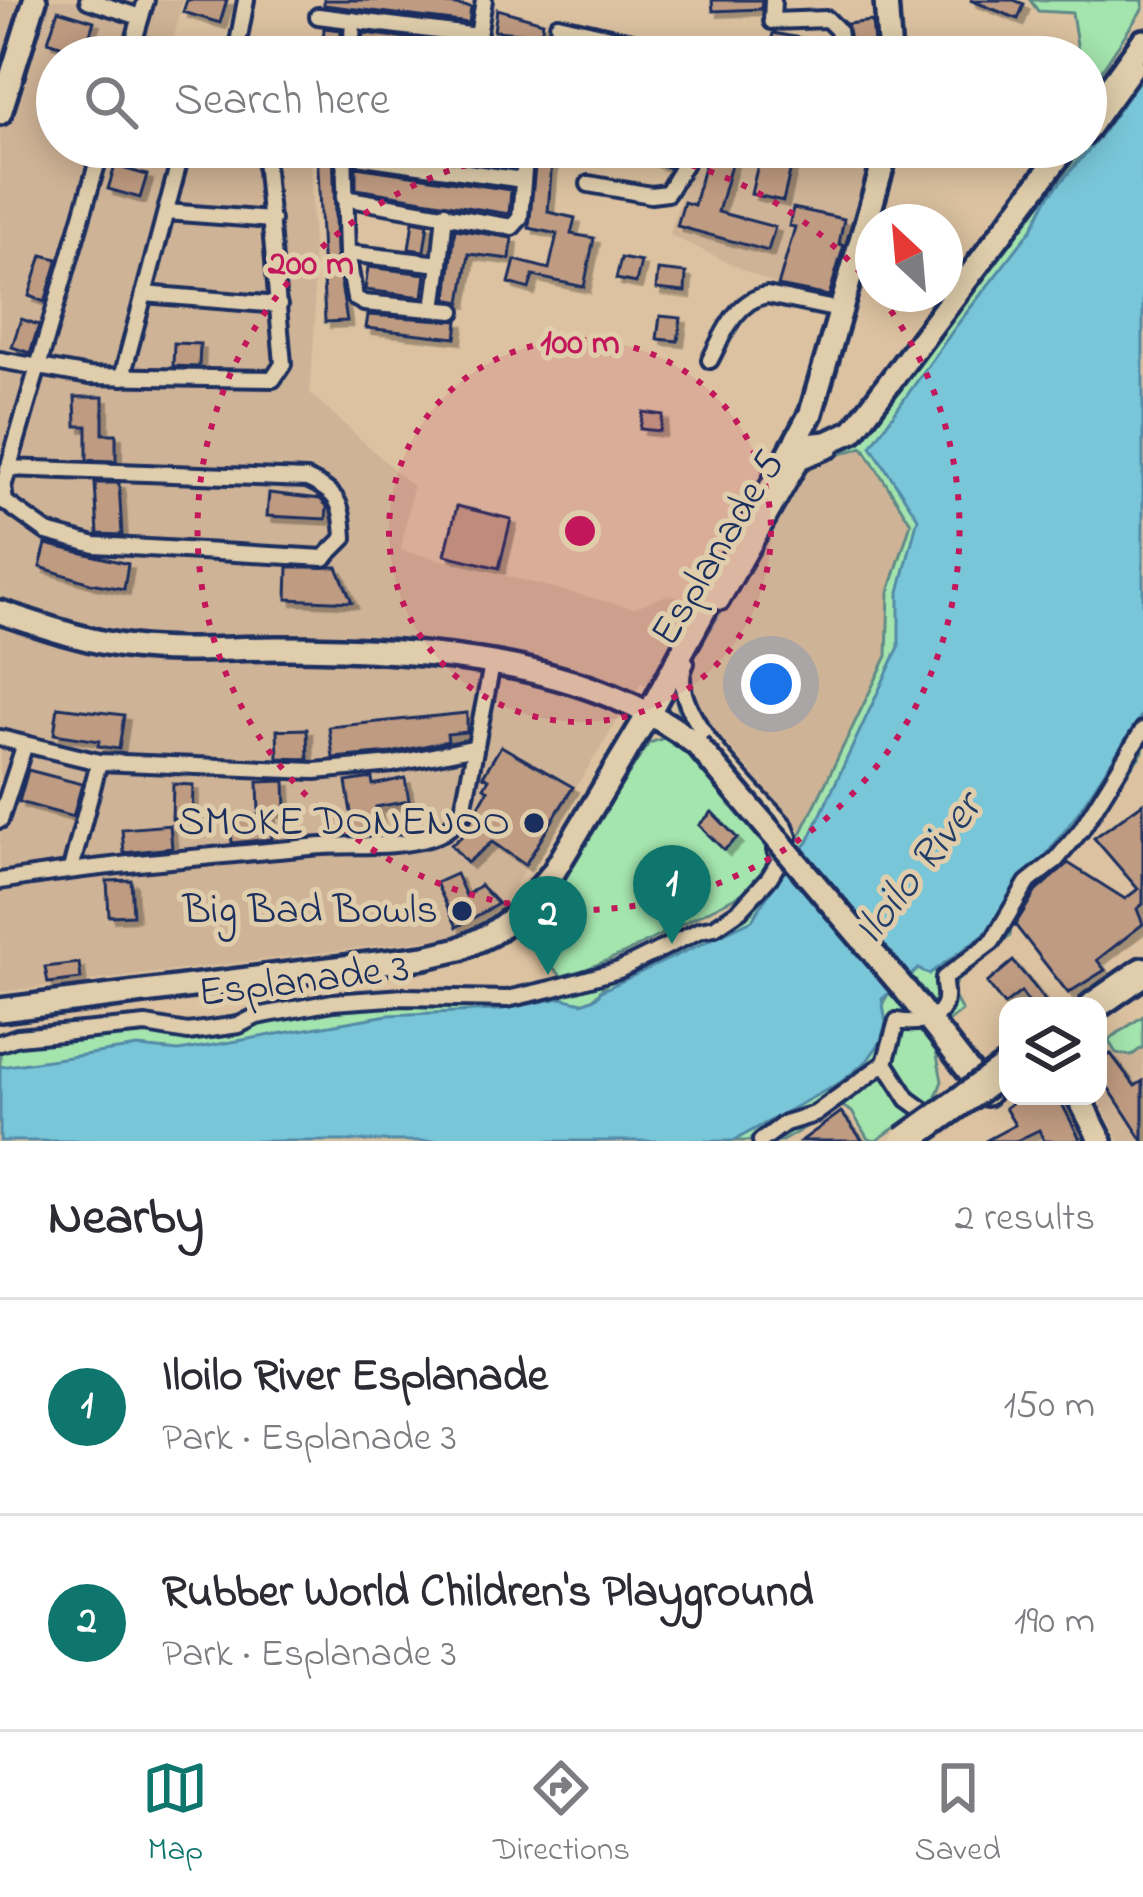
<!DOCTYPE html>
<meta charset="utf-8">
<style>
:root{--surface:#fff;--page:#f7f7f7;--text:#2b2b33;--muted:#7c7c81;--line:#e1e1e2;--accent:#0f766e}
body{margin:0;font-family:"Indie Flower",sans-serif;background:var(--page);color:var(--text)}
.controls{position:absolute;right:36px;bottom:36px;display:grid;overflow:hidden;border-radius:24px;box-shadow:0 6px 30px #0003}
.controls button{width:108px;height:108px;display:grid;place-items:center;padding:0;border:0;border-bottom:3px solid var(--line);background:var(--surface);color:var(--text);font:60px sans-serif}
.compass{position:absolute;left:855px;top:204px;width:108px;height:108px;border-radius:50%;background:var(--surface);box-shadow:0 6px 30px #0003;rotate:334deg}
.you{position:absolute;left:771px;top:684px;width:42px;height:42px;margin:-30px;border:9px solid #fff;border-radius:50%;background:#1a73e8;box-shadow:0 0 0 18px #1a73e833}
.badge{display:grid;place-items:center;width:78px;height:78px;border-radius:50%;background:var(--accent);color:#fff;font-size:39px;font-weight:700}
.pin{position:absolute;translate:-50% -99px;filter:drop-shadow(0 3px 6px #0008)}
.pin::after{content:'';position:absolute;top:63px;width:42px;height:36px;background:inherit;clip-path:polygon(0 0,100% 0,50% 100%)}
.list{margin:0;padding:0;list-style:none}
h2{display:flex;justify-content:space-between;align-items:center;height:156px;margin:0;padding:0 48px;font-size:51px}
h2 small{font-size:39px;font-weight:400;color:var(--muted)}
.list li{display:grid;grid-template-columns:78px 1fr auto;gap:36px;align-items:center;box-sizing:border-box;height:216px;padding:0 48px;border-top:3px solid var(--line)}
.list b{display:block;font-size:45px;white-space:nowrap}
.list p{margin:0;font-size:39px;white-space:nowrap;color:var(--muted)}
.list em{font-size:39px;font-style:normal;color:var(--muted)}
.icon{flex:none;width:66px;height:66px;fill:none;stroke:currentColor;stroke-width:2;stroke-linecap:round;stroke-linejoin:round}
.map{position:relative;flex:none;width:1143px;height:1141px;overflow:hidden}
.search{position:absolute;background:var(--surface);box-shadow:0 6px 30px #0003;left:36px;right:36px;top:36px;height:132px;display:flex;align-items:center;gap:30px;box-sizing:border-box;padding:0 42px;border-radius:66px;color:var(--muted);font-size:45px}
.sheet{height:588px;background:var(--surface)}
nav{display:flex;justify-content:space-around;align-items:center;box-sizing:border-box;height:168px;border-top:3px solid var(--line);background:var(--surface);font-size:33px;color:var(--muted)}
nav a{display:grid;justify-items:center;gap:6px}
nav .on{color:var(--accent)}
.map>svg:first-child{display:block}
</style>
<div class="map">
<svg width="1143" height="1141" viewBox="0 0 1143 1141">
<defs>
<filter id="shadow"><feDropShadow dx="5.5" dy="5.5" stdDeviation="0" flood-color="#0004"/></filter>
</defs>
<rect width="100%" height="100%" fill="#dcc2a0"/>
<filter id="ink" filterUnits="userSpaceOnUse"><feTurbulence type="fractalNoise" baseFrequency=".00833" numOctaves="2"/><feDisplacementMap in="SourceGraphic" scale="24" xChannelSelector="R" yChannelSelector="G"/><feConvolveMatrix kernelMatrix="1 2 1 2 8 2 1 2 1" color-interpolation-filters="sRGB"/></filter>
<g filter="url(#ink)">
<g fill="#cfb396">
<path d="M0,0H183L172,45L223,57H57V147H310L315,323L310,393L413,487L401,550L633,608L667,595L691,600L720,613L805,465L862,446L911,523L889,592L887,656L801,831L694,705L641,683L502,906L451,937L0,992Z"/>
<path d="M694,147H875L832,297L772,283L670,235Z"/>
<path d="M1143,1014V1141H1119L1097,1096L1098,1045Z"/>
</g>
<g fill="#a4e4ad" stroke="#608a86" stroke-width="3" fill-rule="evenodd">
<path d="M1030,0H1143V8L1097,77L1086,72V57H1079L1072,13L1038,11Z"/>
<path d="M1143,52V123L1082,155L1045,201L1054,217L1008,392L796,901L610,992L604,985C594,1004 581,1006 561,998L559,1007L0,1083V1035L17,1031L189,1026L261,1010L399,991L502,994L563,978L523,936L649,743L667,737L681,745L785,867L887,656L889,592L911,523L863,447L805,465L686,671C690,726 757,784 793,825L785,832L679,713L672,683L797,462L858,436L1075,147H1086V133ZM753,888C724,918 615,967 572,975L623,954Z"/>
<path d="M1143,700V752L1058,865L1026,897L1011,920L1010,936L957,981L951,991L962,1011L947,1023L907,977L918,969L923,971Z"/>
<path d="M889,992L935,1045L942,1081L935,1099L876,1141L868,1139L852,1112L842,1106L782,1141H727L842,1081Z"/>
<path d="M1143,1016V1047L1131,1056L1116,1053L1108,1040Z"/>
</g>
<path fill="#79c6d8" stroke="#538aa7" stroke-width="3" d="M1143,75V713L1073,820L984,935L929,974L918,969L882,999L886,1022L881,1041L867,1061L841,1082L733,1141H0V1067L138,1047L179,1051L388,1015L498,1010L561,998L582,1003L597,997L601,991L752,920L785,869L808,842L899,647V592L918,518L871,446L957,325L1032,229L1048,197L1095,143Z"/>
<g fill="#bf9b81" stroke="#1b2f5e" stroke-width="3" filter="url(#shadow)">
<path d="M187,0H227L220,23L183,12Z"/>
<path d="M324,0H416L471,7L469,23L324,5Z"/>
<path d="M712,0H762L761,9L713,11Z"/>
<path d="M970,0H1014L1024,4L1018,19Z"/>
<path d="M497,9L543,22L538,55L517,47L522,33L494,31Z"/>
<path d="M58,10L94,21L84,53L48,41Z"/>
<path d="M872,21L875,57H853L847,24Z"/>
<path d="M324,28L341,30L340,57H322Z"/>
<path d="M364,33L422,40L420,57H362Z"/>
<path d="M773,33L805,39L803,47L829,46L831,57H768Z"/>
<path d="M573,40L608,48L605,57H568Z"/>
<path d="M317,147H333L336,253L347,321L325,322Z"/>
<path d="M373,147H514L511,167Z"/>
<path d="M537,147H553L548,212L575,218L571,234L594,238L584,287L533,276L529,289L509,283L515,260L549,269L557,234L529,228Z"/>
<path d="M603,147H677L669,168L649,160L602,153Z"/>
<path d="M762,147L795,150L783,201L751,194Z"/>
<path d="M709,148L734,154L718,212L775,227L768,251L677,226L684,202L694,205Z"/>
<path d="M115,166L147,175L140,198L108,189Z"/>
<path d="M356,167L511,190L509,214L356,189Z"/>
<path d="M793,208L844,219L839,244L844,245L829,296L778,286L795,227L789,226Z"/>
<path d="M413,221L428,224L424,251L409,249Z"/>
<path d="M455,229L512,238L510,259L469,254L461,302L447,299Z"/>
<path d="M42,255L58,259L45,302L29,296Z"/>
<path d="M621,258L641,262L636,283L616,279Z"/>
<path d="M368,267L426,274L423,297L365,290Z"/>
<path d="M658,270L686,273L685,292L656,289Z"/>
<path d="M368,315L458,321L456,338L366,328Z"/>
<path d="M660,316L681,318L678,341L657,339Z"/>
<path d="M21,319L39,325L30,353L12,347Z"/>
<path d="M174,343L200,344L199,367L173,366Z"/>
<path d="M75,397H103V434H116V461L87,460V426H76Z"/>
<path d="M643,412L663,415L660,431L640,429Z"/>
<path d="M95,483H119L122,535L98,534Z"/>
<path d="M269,493L320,499L327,506L326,519L267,516Z"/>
<path d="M457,506L511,519L499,568L445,555Z"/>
<path d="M46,544L128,564L124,589L90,583L40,567Z"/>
<path d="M288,567H337L352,602L287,599Z"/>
<path d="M58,707L124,715L119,749L98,746L99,741L54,734Z"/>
<path d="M467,713V732L447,734L448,741L391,753L333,758L329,727Z"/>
<path d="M307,729L308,759L278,758L277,730Z"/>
<path d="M501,746L573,787L525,865L492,842L467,863L451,845L462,836L488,790L484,787L489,779L483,776Z"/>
<path d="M28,770L82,784L73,817L19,802Z"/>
<path d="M372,778L373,785L405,778L409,801L376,807L380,826L354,831L346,782Z"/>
<path d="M285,781L286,811L270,812L272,839L232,843L230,818L259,815L258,782Z"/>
<path d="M173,784L193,785L192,820L172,819Z"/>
<path d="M1143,803V904L1137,909L1143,924L1097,960L1105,970L1068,993L1015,925L1036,891L1068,863L1125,899L1138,889L1094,838Z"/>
<path d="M712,812L737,838L724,850L699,825Z"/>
<path d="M170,825L172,848L124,853L122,829Z"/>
<path d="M456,874L466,896L480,885L498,904L457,927L436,883Z"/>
<path d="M131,880L133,915L109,916L107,881Z"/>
<path d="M1013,961L1034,986L1049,1006H1031L1021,992L1004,1005L987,983Z"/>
<path d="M79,963L81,979L48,983L45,967Z"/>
<path d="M1111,1054L1135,1086L1143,1081V1141L1102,1078L1098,1081V1061Z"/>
<path d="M1021,1096H1058L1081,1141H1044L1039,1130L1016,1141H985L1015,1125L1005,1108Z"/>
<path d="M841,1112L863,1141H801Z"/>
</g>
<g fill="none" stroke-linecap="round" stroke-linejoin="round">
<g stroke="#1b2f5e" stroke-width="22">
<g id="street">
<path d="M88,0L140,17"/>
<path d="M773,0L772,21L827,19L838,30L842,57"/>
<path d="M318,16L478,36"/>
<path d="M558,25L696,57"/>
<path d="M238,43L246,0"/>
<path d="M129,57L146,0"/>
<path d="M351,57L353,20"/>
<path d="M479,57L478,36L484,0"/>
<path d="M1086,137L1137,66"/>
<path d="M344,147L347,253L355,298L364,303L453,311"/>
<path d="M343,154L523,180"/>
<path d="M589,184L651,195L667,193L685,163L689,147"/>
<path d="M344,198L512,227L520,218L526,147"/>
<path d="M166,212L272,220"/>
<path d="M347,253L440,264L445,213"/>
<path d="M144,294L279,305"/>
<path d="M434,308L440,264"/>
<path d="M0,360L89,376L273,379L283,364L264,147"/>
<path d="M710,360C723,335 736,300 767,295L844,311"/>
<path d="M122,377L183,147"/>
<path d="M8,468L307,479C340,494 342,504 344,538L324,558L95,545L47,532L5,502L3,487L102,147"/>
<path d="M721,602L801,461L831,449"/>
<path d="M0,738L99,762L315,771L393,764L472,748"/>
<path d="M0,820L24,747"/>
<path d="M71,869L99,762"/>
<path d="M0,881C103,864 207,857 310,847C350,843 390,849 429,838C446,833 454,825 463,810L492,665"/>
<path d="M0,1043L18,1037L146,1025L188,1032L239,1025L257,1016L333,1002L404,997L507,999L551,989L619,970L700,930L715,927L740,910L769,878L780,860L775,850L789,837L785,826C756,793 662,708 686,663"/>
<path d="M926,1112L908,1099L885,1063L897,1021C914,1024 944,1023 945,998C946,991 943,985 944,978L992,942L1027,883L1056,860L1081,830L1143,730"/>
<path d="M761,1141L785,1123L815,1114L885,1063"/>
</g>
</g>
<g stroke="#1b2f5e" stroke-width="30">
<g id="secondary">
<path d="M886,0L890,57"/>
<path d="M0,113L35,0"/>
<path d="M1086,120L1143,41"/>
<path d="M795,446L827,443L853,431L1066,147"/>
<path d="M0,612C43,626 87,642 132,647C179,653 230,648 278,648C414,648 586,658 697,745"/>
<path d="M906,991L987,1094"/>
<path d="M0,1010L425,957L460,949L491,934L519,913L553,873L649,713L811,413L888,147"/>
<path d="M1078,1096L1101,1141"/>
</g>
</g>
<g stroke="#1b2f5e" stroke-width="36">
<path id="highway" d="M1094,1006L1143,972"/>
</g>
<use href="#street" stroke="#dfcdab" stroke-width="14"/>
<use href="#secondary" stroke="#dfcdab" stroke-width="21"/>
<use href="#highway" stroke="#dfcdab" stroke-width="27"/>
<g stroke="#1b2f5e" stroke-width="30" stroke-linecap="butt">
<path id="secondary-bridge" d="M697,745L906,991"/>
</g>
<g stroke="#1b2f5e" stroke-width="36" stroke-linecap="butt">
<path id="highway-bridge" d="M905,1141L1008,1067"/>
</g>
<use href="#secondary-bridge" stroke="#dfcdab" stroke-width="21"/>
<use href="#highway-bridge" stroke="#dfcdab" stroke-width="27"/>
</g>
</g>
<circle cx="580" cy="531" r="191" fill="#c2185b" fill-opacity=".12"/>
<g fill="none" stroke="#c2185b" stroke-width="6" stroke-dasharray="6 12">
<circle cx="580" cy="531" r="191"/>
<path d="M880 296A381 381 0 1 1 872 286"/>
</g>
<g fill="#1b2f5e" stroke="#dfcdab" stroke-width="4.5">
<circle cx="534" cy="823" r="12"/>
<circle cx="462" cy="911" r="12"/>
</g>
<g text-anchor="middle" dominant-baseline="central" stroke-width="10" stroke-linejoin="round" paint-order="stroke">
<g font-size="42" fill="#1b2f5e" stroke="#dfcdab">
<text transform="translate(719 549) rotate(-59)">Esplanade 5</text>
<text transform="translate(304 982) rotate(-7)">Esplanade 3</text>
</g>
<g font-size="42" fill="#1b2f5e" stroke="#dfcdab" text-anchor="end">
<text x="510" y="823">SMOKE DONENOO</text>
<text x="438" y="911">Big Bad Bowls</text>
</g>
<g font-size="45" font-style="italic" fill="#243e6a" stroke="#dfcdab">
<text transform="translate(919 870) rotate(-52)">Iloilo River</text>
</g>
</g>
<circle cx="580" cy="531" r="18" fill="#c2185b" stroke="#dfcdab" stroke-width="6"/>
<g font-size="36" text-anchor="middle" font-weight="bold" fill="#c2185b" stroke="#dfcdab" stroke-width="10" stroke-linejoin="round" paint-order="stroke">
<text x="311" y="274">200 m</text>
<text x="580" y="353">100 m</text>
</g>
</svg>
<div class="controls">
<button><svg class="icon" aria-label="layers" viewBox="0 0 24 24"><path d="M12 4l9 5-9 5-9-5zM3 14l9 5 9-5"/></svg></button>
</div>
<svg class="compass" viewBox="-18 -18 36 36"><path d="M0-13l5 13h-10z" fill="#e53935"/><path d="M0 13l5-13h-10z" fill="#7c7c81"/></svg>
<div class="you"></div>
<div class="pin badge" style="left:672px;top:944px">1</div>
<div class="pin badge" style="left:548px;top:975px">2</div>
<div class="search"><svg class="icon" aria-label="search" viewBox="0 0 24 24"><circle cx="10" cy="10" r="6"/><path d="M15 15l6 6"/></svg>Search here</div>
</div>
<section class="sheet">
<h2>Nearby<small>2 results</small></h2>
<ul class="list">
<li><span class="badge">1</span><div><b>Iloilo River Esplanade</b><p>Park · Esplanade 3</p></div><em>150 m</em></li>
<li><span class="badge">2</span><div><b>Rubber World Children's Playground</b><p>Park · Esplanade 3</p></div><em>190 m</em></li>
</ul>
</section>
<nav>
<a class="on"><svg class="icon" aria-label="map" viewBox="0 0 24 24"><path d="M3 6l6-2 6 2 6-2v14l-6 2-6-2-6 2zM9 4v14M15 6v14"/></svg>Map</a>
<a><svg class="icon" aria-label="directions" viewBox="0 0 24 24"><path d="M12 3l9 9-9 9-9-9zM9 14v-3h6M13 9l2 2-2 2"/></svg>Directions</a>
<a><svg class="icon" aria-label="saved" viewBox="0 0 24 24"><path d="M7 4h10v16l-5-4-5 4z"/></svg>Saved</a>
</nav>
